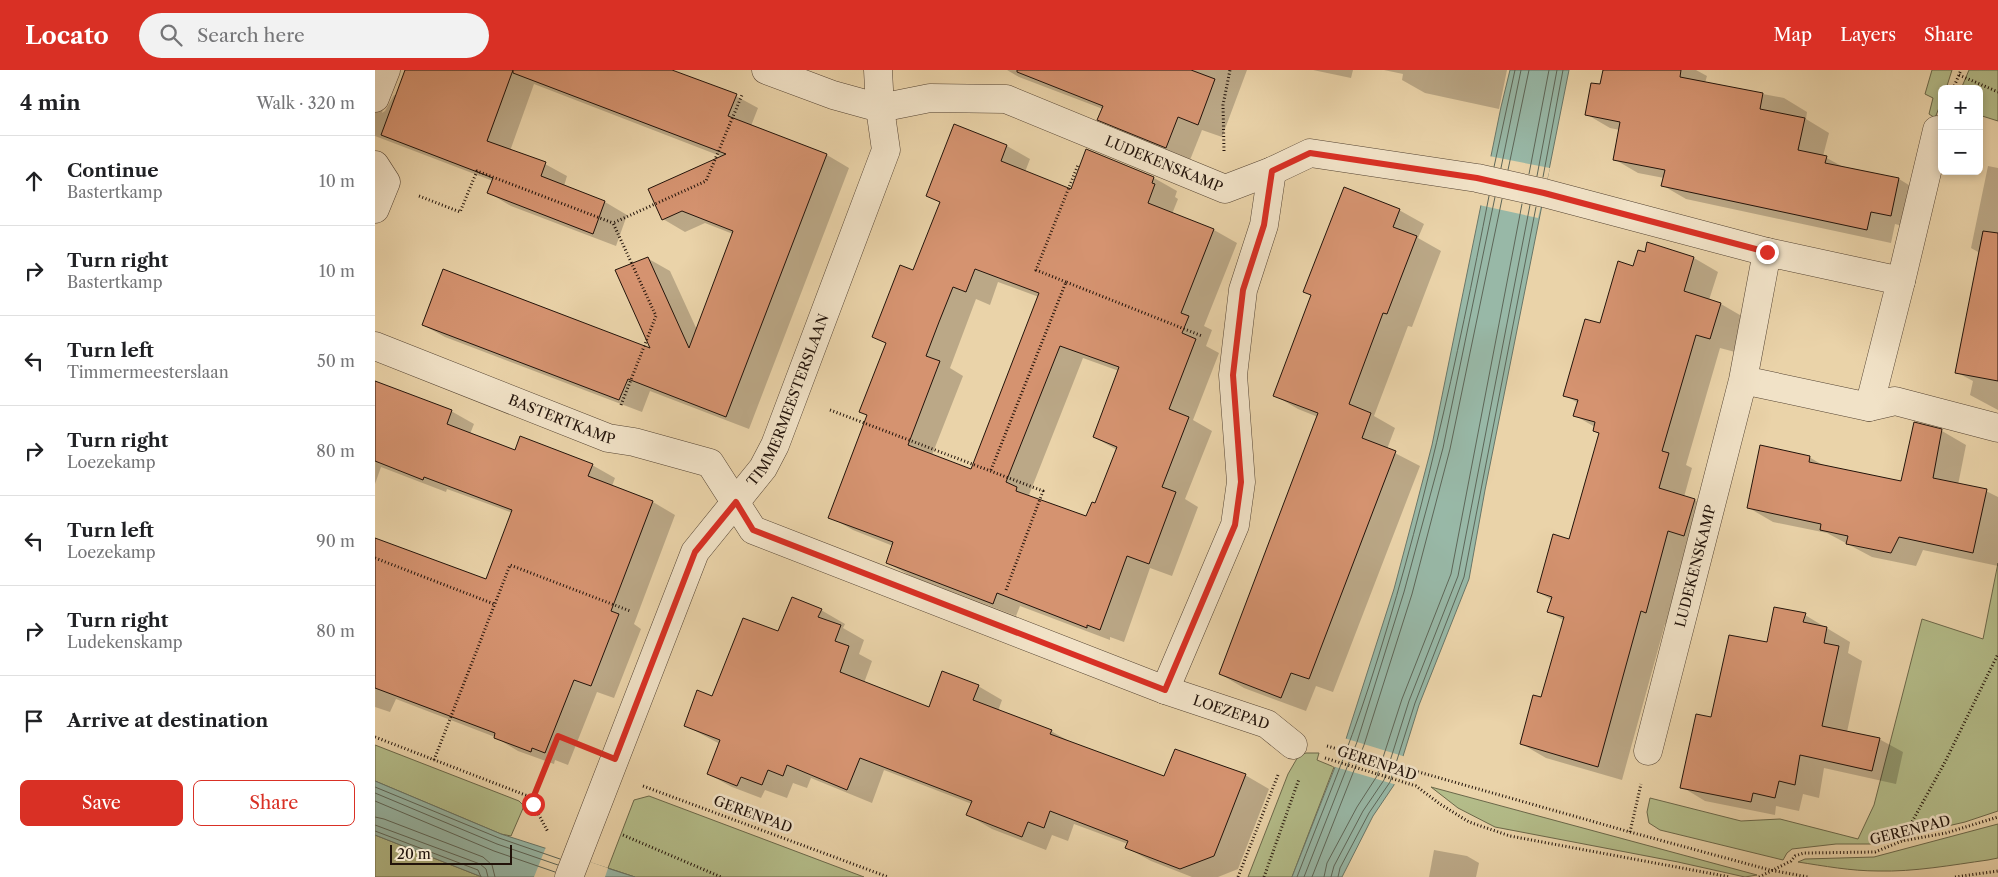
<!DOCTYPE html>
<meta charset="utf-8">
<style>
:root{--surface:#fff;--page:#f2f2f2;--text:#202124;--muted:#757577;--line:#e0e0e0;--accent:#d93025}
body{margin:0;font-family:"Libre Caslon Text",serif;background:var(--page);color:var(--text)}
.controls{position:absolute;right:15px;top:15px;display:grid;overflow:hidden;border-radius:8px;box-shadow:0 2px 8px #0003}
.controls button{width:45px;height:45px;display:grid;place-items:center;padding:0;border:0;border-bottom:1px solid var(--line);background:var(--surface);color:var(--text);font:25px sans-serif}
.scale{position:absolute;left:15px;bottom:12px;width:122px;box-sizing:border-box;padding-left:5px;border:2px solid #22130a;border-top:0;font-size:14px;line-height:18px;white-space:nowrap;color:#22130a;-webkit-text-stroke:4px #f1e2c7;paint-order:stroke}
.stop{position:absolute;width:15px;height:15px;margin:-11px;border:4px solid #d93025;border-radius:50%;background:#fff}
.stop.end{background:#d93025;border-color:#fff;box-shadow:0 1px 5px #0008}
.list{margin:0;padding:0;list-style:none}
h2{display:flex;justify-content:space-between;align-items:center;height:65px;margin:0;padding:0 20px;font-size:21px}
h2 small{font-size:16px;font-weight:400;color:var(--muted)}
.list li{display:grid;grid-template-columns:32px 1fr auto;gap:15px;align-items:center;box-sizing:border-box;height:90px;padding:0 20px;border-top:1px solid var(--line)}
.list b{display:block;font-size:19px;white-space:nowrap}
.list p{margin:0;font-size:16px;white-space:nowrap;color:var(--muted)}
.list em{font-size:16px;font-style:normal;color:var(--muted)}
.actions{display:flex;gap:10px;padding:15px 20px}
.actions a{flex:1;padding:11px 0;border:1px solid var(--accent);border-radius:8px;text-align:center;font-size:18px;color:var(--accent)}
.actions .main{background:var(--accent);color:#fff}
.icon{flex:none;width:28px;height:28px;fill:none;stroke:currentColor;stroke-width:2;stroke-linecap:round;stroke-linejoin:round}
.map{position:relative;flex:none;width:1623px;height:807px;overflow:hidden}
header{display:flex;align-items:center;gap:30px;box-sizing:border-box;height:70px;padding:0 25px;background:var(--accent);color:#fff}
header strong{font-size:24px}
nav{display:flex;gap:28px;margin-inline-start:auto;font-size:18px}
.search{width:350px;height:45px;background:var(--page);display:flex;align-items:center;gap:12px;box-sizing:border-box;padding:0 18px;border-radius:28px;color:var(--muted);font-size:19px}
main{display:flex}
aside{flex:1;background:var(--surface)}
.map>svg:first-child{display:block}
</style>
<header>
<strong>Locato</strong>
<div class="search"><svg class="icon" aria-label="search" viewBox="0 0 24 24"><circle cx="10" cy="10" r="6"/><path d="M15 15l6 6"/></svg>Search here</div>
<nav><a>Map</a><a>Layers</a><a>Share</a></nav>
</header>
<main>
<aside>
<h2>4 min<small>Walk · 320 m</small></h2>
<ul class="list">
<li><svg class="icon" aria-label="ahead" viewBox="0 0 24 24"><path d="M12 20V5M6 11l6-6 6 6"/></svg><div><b>Continue</b><p>Bastertkamp</p></div><em>10 m</em></li>
<li><svg class="icon" aria-label="right" viewBox="0 0 24 24"><path d="M7 20v-9h11M14 6l5 5-5 5"/></svg><div><b>Turn right</b><p>Bastertkamp</p></div><em>10 m</em></li>
<li><svg class="icon" aria-label="left" viewBox="0 0 24 24"><path d="M17 20v-9H6M10 6l-5 5 5 5"/></svg><div><b>Turn left</b><p>Timmermeesterslaan</p></div><em>50 m</em></li>
<li><svg class="icon" aria-label="right" viewBox="0 0 24 24"><path d="M7 20v-9h11M14 6l5 5-5 5"/></svg><div><b>Turn right</b><p>Loezekamp</p></div><em>80 m</em></li>
<li><svg class="icon" aria-label="left" viewBox="0 0 24 24"><path d="M17 20v-9H6M10 6l-5 5 5 5"/></svg><div><b>Turn left</b><p>Loezekamp</p></div><em>90 m</em></li>
<li><svg class="icon" aria-label="right" viewBox="0 0 24 24"><path d="M7 20v-9h11M14 6l5 5-5 5"/></svg><div><b>Turn right</b><p>Ludekenskamp</p></div><em>80 m</em></li>
<li><svg class="icon" aria-label="arrive" viewBox="0 0 24 24"><path d="M6 21V4h12l-3 4 3 4H6"/></svg><div><b>Arrive at destination</b></div></li>
</ul>
<div class="actions"><a class="main">Save</a><a>Share</a></div>
</aside>
<div class="map">
<svg width="1623" height="807" viewBox="0 0 1623 807">
<rect width="100%" height="100%" fill="#ead3a9"/>
<filter id="stains"><feTurbulence type="fractalNoise" baseFrequency=".004" numOctaves="4"/><feColorMatrix values="0 0 0 0 .2 0 0 0 0 .09 0 0 0 0 .02 0 0 0 .5 -.17"/></filter>
<radialGradient id="worn" r=".72"><stop offset=".6" stop-color="#630" stop-opacity="0"/><stop offset="1" stop-color="#630" stop-opacity=".3"/></radialGradient>
<g fill="#b4bd8a" stroke="#6b684a">
<path d="M1557,0H1577L1571,19H1567V30L1560,48L1554,44L1558,28L1550,24Z"/>
<path d="M1594,0H1623V51L1604,45V19H1586Z"/>
<path d="M1623,493V741L1590,752L1495,774H1461L1417,779L1412,783L1408,790L1285,760L1274,753L1272,742L1275,728L1366,751L1405,749L1483,769L1499,735L1547,549L1608,569Z"/>
<path d="M0,675L144,731L149,736L136,766L126,764L0,711Z"/>
<path d="M931,683H944L942,690L959,697L917,807H873L913,704L924,685Z"/>
<path d="M1056,717L1382,805L1370,807L1303,792L1120,757L1083,738Z"/>
<path d="M274,726L489,807H260L233,798L259,730Z"/>
<path d="M1623,754V788L1613,790C1577,795 1539,802 1503,801C1476,801 1449,796 1423,792L1430,789L1499,787Z"/>
<path d="M0,765L107,807H0Z"/>
</g>
<g fill="#98b8a7" stroke="#697668">
<path d="M1135,0H1194L1110,420L1094,509L1044,635L1019,715L998,746L967,807H917L971,669L1019,519L1039,444L1057,375L1126,37Z"/>
<path d="M0,711L126,764L260,807H107L0,765Z"/>
</g>
<g fill="#ead3a9">
<path d="M1114,86L1175,98L1163,148L1104,135Z"/>
<path d="M969,668L1031,687L1022,715L957,696Z"/>
<path d="M171,777L233,798L230,807H159Z"/>
</g>
<g fill="#0003" fill-rule="evenodd">
<path d="M33,0H294L361,26L383,38L376,56L452,85L474,98L374,359L275,321L267,342L70,267L48,255L278,280L272,188L295,201L322,260L358,164L330,153L310,162L288,149L348,87L159,14L135,81L170,94L192,106L189,116L230,132L252,145L241,176L136,136L114,123L118,111L0,66V19L11,26L7,43L10,41L19,25L23,26Z"/>
<path d="M632,0H872L847,67L827,60L815,90L748,63L724,49L728,39L644,7Z"/>
<path d="M938,0H978L976,8Z"/>
<path d="M1009,0H1132L1124,39L1050,23L1027,10L1028,4Z"/>
<path d="M1229,0H1321L1332,6L1330,13L1409,28L1432,42L1431,49L1454,63L1448,86L1472,99L1524,109L1547,123L1540,159L1520,154L1516,173L1311,129L1287,115L1289,108L1263,103L1239,89L1245,60L1235,58L1211,44L1226,16Z"/>
<path d="M580,56L632,76L655,89L650,102L697,121L712,81L779,108L802,121L800,127L803,129L797,144L839,160L862,173L829,256L837,260L831,276L844,283L818,350L837,361L810,429L823,437L797,506L775,498L749,572L735,567V570L645,536L641,546L536,506L512,493L518,476L478,460L455,447L493,346L486,342L512,274L498,266L539,202L566,133L553,126ZM623,212L664,227L597,401L557,385L588,306L575,298L601,229L615,235ZM708,288L744,301L719,367L742,380L721,435L712,448L663,430L654,425Z"/>
<path d="M1613,96L1623,98V340L1595,325L1598,311L1581,302L1605,183L1596,178Z"/>
<path d="M1024,140L1049,154L1043,168L1066,181L1037,257L1033,256L999,346L1020,358L1012,379L1045,396L958,622L941,616L931,641L869,618L845,604L943,347L923,339L899,325L937,226Z"/>
<path d="M1273,174L1319,188L1343,202L1334,230L1346,234L1370,248L1360,282L1345,278L1311,395L1317,398L1309,427L1320,430L1344,444L1295,556L1290,554L1247,710L1171,688L1147,674L1166,629L1190,551L1174,542L1177,530L1163,522L1195,470L1225,364L1219,361L1220,357L1199,345L1203,333L1189,325L1226,255L1259,197L1271,183Z"/>
<path d="M0,328L76,341L99,354L95,364L141,382L217,395L240,408L237,416L278,432L300,445L259,554L266,559L239,628L222,622L193,695L180,690L179,694L143,681L120,667L21,629L15,642L0,637V469L111,511L138,443L72,419L71,422L6,397L0,414Z"/>
<path d="M1567,361L1591,375L1583,415L1611,421L1623,427V496L1548,480L1541,496L1497,487L1452,463L1398,452L1374,438L1434,387L1451,397L1527,412Z"/>
<path d="M446,540L470,554L468,558L489,570L484,584L497,591L489,613L555,638L603,616L627,630L623,641L676,661L699,674L790,708L870,705L894,719L863,799L843,807H817L776,791L752,778L753,774L699,754L693,771L677,765L671,780L617,759L593,745L597,734L509,700L497,733L436,708L432,718L418,713L412,728L390,720L386,728L357,717L333,704L345,674L311,656L404,563Z"/>
<path d="M1430,545L1475,572L1473,583L1487,591L1472,662L1504,669L1528,682L1521,714L1449,698L1444,728L1428,724L1424,741L1401,736L1400,745L1330,731L1307,717L1337,649L1393,574Z"/>
<path d="M1059,780L1092,786L1104,793L1101,807H1054Z"/>
</g>
<g fill="none" stroke-linecap="round" stroke-linejoin="round">
<g stroke="#5d6658" stroke-width="1">
<path d="M1119,97L1140,0"/>
<path d="M1126,98L1146,0"/>
<path d="M1133,100L1154,0"/>
<path d="M1154,104L1174,0"/>
<path d="M1162,106L1182,0"/>
<path d="M1168,107L1188,0"/>
<path d="M0,717L124,768L185,789"/>
<path d="M0,723L122,774L183,795"/>
<path d="M0,731L119,781L180,802"/>
<path d="M0,747L9,749L108,787L117,795L120,807"/>
<path d="M0,755L105,794L111,799L113,807"/>
<path d="M0,761L103,800L106,807"/>
<path d="M922,807C946,744 973,681 994,616C1046,456 1082,291 1114,126"/>
<path d="M929,807L982,672L1029,522L1068,378L1120,127"/>
<path d="M937,807L989,675L1037,524L1075,379L1127,129"/>
<path d="M949,807L952,793L982,737L1002,706L1027,629L1076,504L1147,134"/>
<path d="M956,807L959,796L988,741L1009,710L1034,631L1083,506L1155,135"/>
<path d="M963,807L965,798L994,743L1015,712L1040,633L1089,507L1161,137"/>
</g>
</g>
<g fill="#d59370" stroke="#22130a" fill-rule="evenodd">
<path d="M30,0H138L112,71L171,92L166,106L230,131L218,164L112,123L118,108L6,65Z"/>
<path d="M138,0H297L362,24L353,46L452,84L351,347L253,309L244,330L47,255L68,199L275,278L240,200L273,187L314,278L358,161L307,141L287,150L273,119L351,84L138,3Z"/>
<path d="M642,0H816L840,9L823,55L803,47L791,78L722,50L728,36L642,2Z"/>
<path d="M1228,0H1306L1305,7L1388,23L1385,39L1430,48L1423,80L1452,86L1450,93L1524,108L1516,146L1496,142L1492,160L1286,116L1290,100L1238,90L1245,52L1210,45L1216,13L1225,14Z"/>
<path d="M579,54L632,75L626,91L696,119L711,79L779,107L777,113L780,114L773,133L839,159L806,243L814,246L807,263L821,269L794,339L814,347L787,417L801,422L774,494L752,486L725,560L712,555V558L622,523L618,534L511,493L518,472L453,448L492,345L484,342L511,273L497,267L525,195L538,200L565,132L551,126ZM600,199L664,223L596,399L533,375L565,291L551,286L564,252L578,217L591,222ZM685,276L744,297L718,367L742,377L720,433L717,432L711,446L641,421L642,417L631,412Z"/>
<path d="M969,117L1025,139L1018,157L1042,166L1012,244L1008,243L974,334L996,343L987,368L1021,381L934,609L916,603L906,628L844,604L943,343L898,326L936,225L928,222Z"/>
<path d="M1608,161L1623,163V311L1580,303Z"/>
<path d="M1272,172L1319,187L1309,221L1346,233L1335,269L1321,265L1287,381L1294,383L1284,418L1320,429L1309,466L1293,461L1271,543L1266,541L1223,697L1145,674L1158,625L1166,627L1189,547L1172,542L1177,527L1162,522L1178,464L1194,469L1224,363L1218,361L1220,352L1198,346L1203,330L1188,326L1210,249L1225,253L1243,191L1258,196L1263,180L1270,182Z"/>
<path d="M0,311L77,340L72,354L140,380L145,366L218,394L213,406L278,431L236,541L244,544L216,616L199,610L170,683L157,678L156,682L119,668L120,663L0,618V468L111,509L137,440L49,407L48,410L0,391Z"/>
<path d="M1539,352L1567,359L1558,408L1612,419L1598,483L1524,467L1516,483L1471,474L1473,466L1445,460L1446,454L1372,438L1385,375L1435,386L1434,392L1526,411Z"/>
<path d="M417,527L447,539L443,547L466,555L460,571L474,576L465,602L554,637L567,601L604,615L598,630L677,660L675,664L789,706L800,679L871,704L839,786L805,799L750,778L753,771L675,741L669,758L653,752L647,767L591,745L597,731L485,688L472,720L412,695L408,706L393,700L387,715L366,707L362,716L332,704L345,670L309,656L322,620L337,626L368,548L403,561Z"/>
<path d="M1399,537L1431,543L1428,552L1452,557L1449,573L1464,576L1447,656L1505,668L1497,701L1425,685L1420,715L1404,711L1400,728L1378,723L1376,732L1305,718L1321,644L1336,647L1354,565L1392,572Z"/>
</g>
<g fill="none" stroke-linecap="round" stroke-linejoin="round">
<g stroke="#544332" stroke-width="29">
<g id="minor">
<path id="s1" d="M391,0L458,25L505,38L555,28L631,29L850,119L897,101L935,83L1102,108L1169,123L1392,182"/>
<path d="M0,28L11,0"/>
<path d="M0,95L11,112L0,139"/>
<path d="M1526,211L1562,60"/>
<path id="s2" d="M0,276L233,368L259,372L335,393L378,460L790,620L860,455L866,412L858,305L868,220L889,155L897,101"/>
<path d="M1494,337L1520,331L1623,358"/>
<path id="s3" d="M790,620L892,654L918,675"/>
<path id="s4" d="M1273,681L1368,310L1392,182L1526,211L1494,337L1368,310"/>
<path id="s5" d="M194,807L320,482L388,398L400,375L511,80L505,38L503,0"/>
</g>
</g>
<g stroke="#22130a" stroke-width="3" stroke-dasharray="1 2.5" stroke-linecap="butt">
<path d="M1584,5L1623,22"/>
<path d="M1578,19L1586,0"/>
<path d="M849,81L848,35L855,0"/>
<path d="M44,126L85,142L102,101L238,153"/>
<path d="M691,212L661,200L703,95"/>
<path d="M246,335L281,246L238,153L331,111L367,25"/>
<path d="M455,340L668,421L631,520"/>
<path d="M616,400L691,212L827,266"/>
<path d="M0,488L119,534"/>
<path d="M0,667L158,728L183,666L207,676"/>
<path d="M952,676L1255,762L1395,800L1433,807"/>
<path d="M950,688L1041,716L1065,734L1094,752L1135,766L1355,807"/>
<path d="M59,690L135,495L255,541"/>
<path d="M268,716L513,807"/>
<path d="M158,728V734L173,762"/>
<path d="M1255,762L1266,714"/>
<path d="M248,765L346,807"/>
<path d="M1527,770L1570,692L1623,584"/>
<path d="M863,807L903,705"/>
<path d="M889,807L924,709"/>
<path d="M1384,807L1416,791L1420,786L1429,783L1500,782L1527,771L1571,763L1623,747"/>
<path d="M1580,807L1623,801"/>
</g>
<use href="#minor" stroke="#f1e2c7" stroke-width="28"/>
</g>
<g fill="none" stroke-linecap="round" stroke-linejoin="round">
<path stroke="#d93025" stroke-width="6" d="M158,734V728L183,666L240,689L320,482L361,432L378,460L790,620L860,455L866,412L858,305L861,279L868,220L889,155L897,101L935,83L1102,108L1169,123L1392,182"/>
</g>
<g text-anchor="middle" dominant-baseline="central" stroke-width="5" stroke-linejoin="round" paint-order="stroke">
<g font-size="14" fill="#22130a" stroke="#f1e2c7">
<text stroke="none"><textPath href="#s1" startOffset="418">LUDEKENSKAMP</textPath></text>
<text stroke="none"><textPath href="#s5" startOffset="529">TIMMERMEESTERSLAAN</textPath></text>
<text stroke="none"><textPath href="#s2" startOffset="201">BASTERTKAMP</textPath></text>
<text stroke="none"><textPath href="#s4" startOffset="191">LUDEKENSKAMP</textPath></text>
<text stroke="none"><textPath href="#s3" startOffset="70">LOEZEPAD</textPath></text>
<text transform="translate(1002 693) rotate(18)">GERENPAD</text>
<text transform="translate(378 744) rotate(20)">GERENPAD</text>
<text transform="translate(1535 760) rotate(-14)">GERENPAD</text>
</g>
</g>
<rect width="100%" height="100%" filter="url(#stains)"/>
<rect width="100%" height="100%" fill="url(#worn)"/>
</svg>
<div class="controls">
<button>+</button>
<button>−</button>
</div>
<div class="scale">20 m</div>
<div class="stop" style="left:158px;top:734px"></div>
<div class="stop end" style="left:1392px;top:182px"></div>
</div>
</main>
